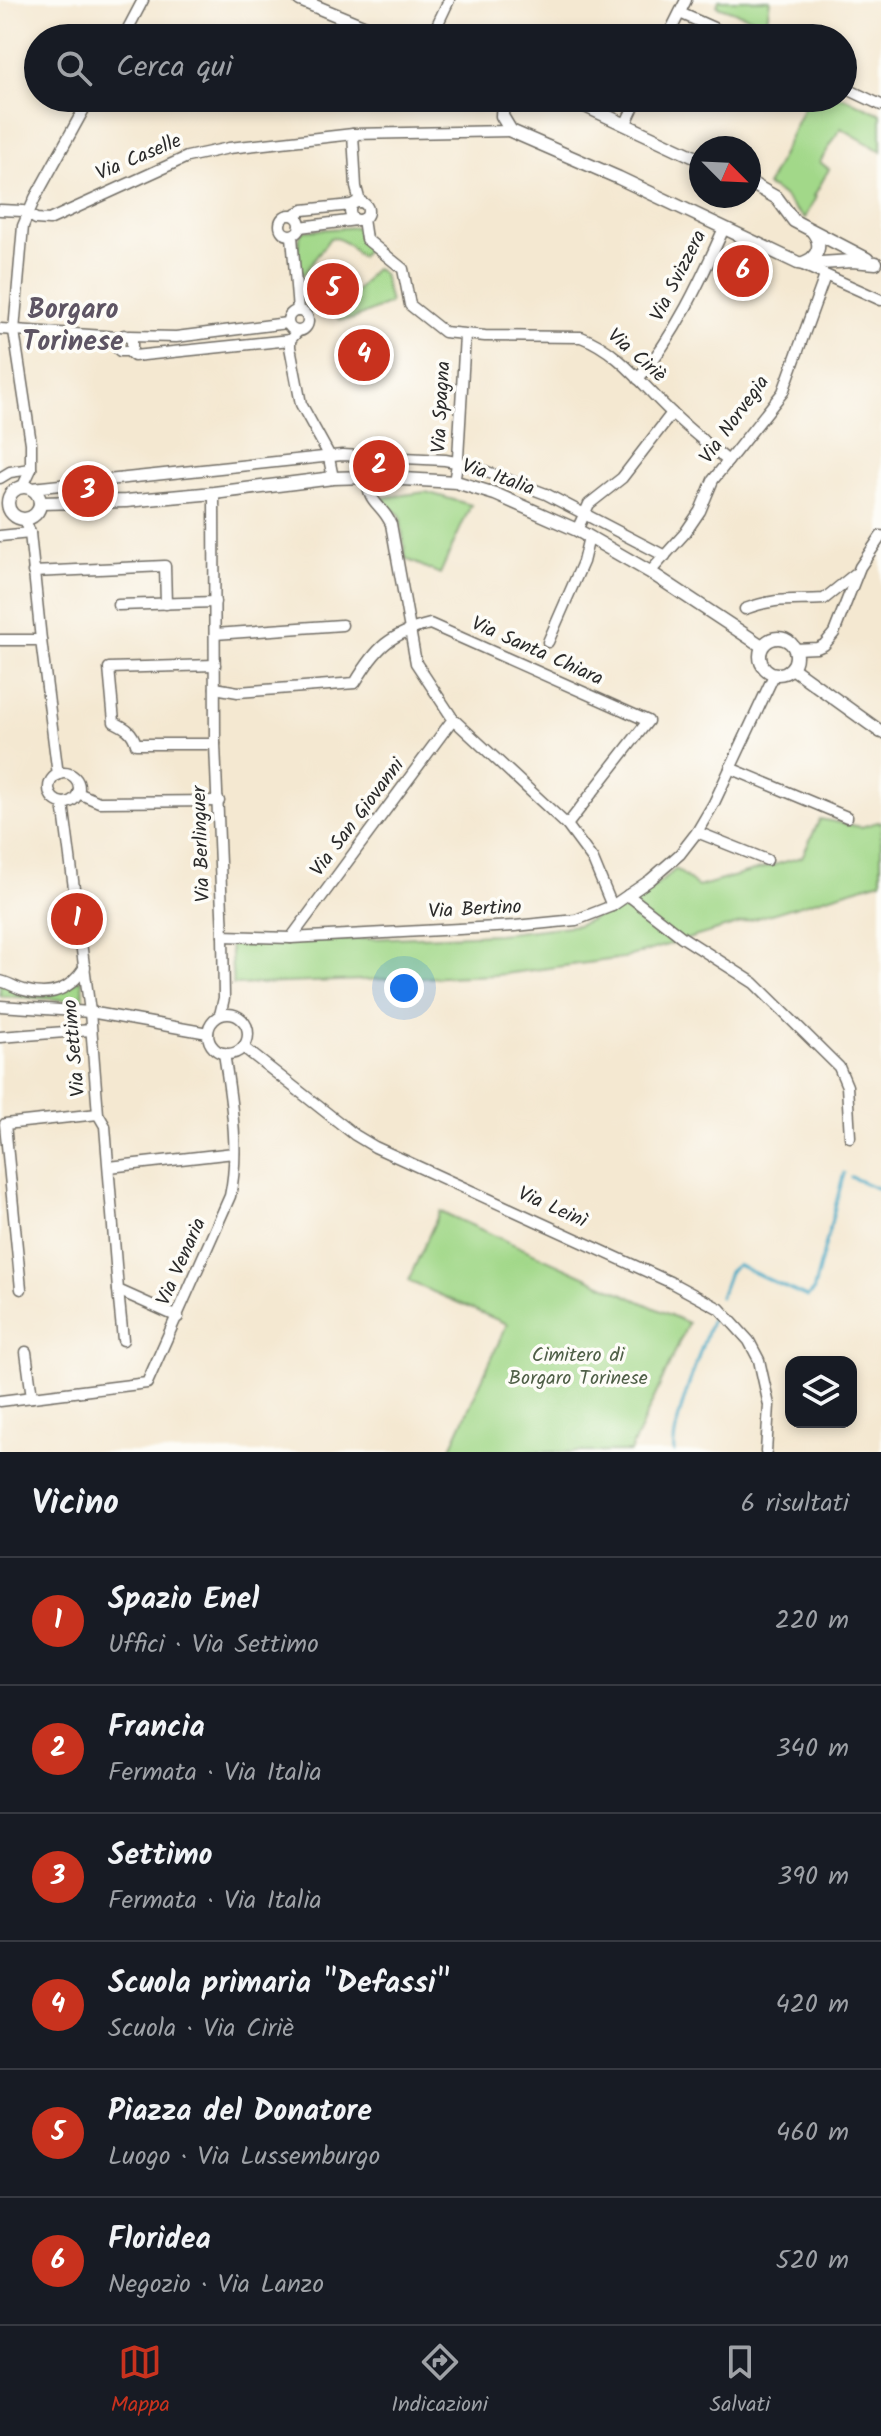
<!DOCTYPE html>
<html lang="it">
<meta charset="utf-8">
<style>
:root{--surface:#171b24;--page:#242831;--text:#f1f3f6;--muted:#9ea1a6;--line:#363941;--accent:#c8321e}
body{margin:0;font-family:Kalam,sans-serif;background:var(--page);color:var(--text)}
.controls{position:absolute;right:24px;bottom:24px;display:grid;overflow:hidden;border-radius:16px;box-shadow:0 4px 12px #0003}
.controls button{width:72px;height:72px;display:grid;place-items:center;padding:0;border:0;border-bottom:2px solid var(--line);background:var(--surface);color:var(--text);font:40px sans-serif}
.compass{position:absolute;left:689px;top:136px;width:72px;height:72px;border-radius:50%;background:var(--surface);box-shadow:0 4px 12px #0003;rotate:114deg}
.you{position:absolute;left:404px;top:988px;width:28px;height:28px;margin:-20px;border:6px solid #fff;border-radius:50%;background:#1a73e8;box-shadow:0 0 0 12px #1a73e833}
.badge{display:grid;place-items:center;width:52px;height:52px;border-radius:50%;background:var(--accent);color:#fff;font-size:26px;font-weight:700}
.pin{position:absolute;translate:-50% -50%;border:4px solid #fff;box-shadow:0 2px 8px #0006}
.list{margin:0;padding:0;list-style:none}
h2{display:flex;justify-content:space-between;align-items:center;height:104px;margin:0;padding:0 32px;font-size:34px}
h2 small{font-size:26px;font-weight:400;color:var(--muted)}
.list li{display:grid;grid-template-columns:52px 1fr auto;gap:24px;align-items:center;box-sizing:border-box;height:128px;padding:0 32px;border-top:2px solid var(--line)}
.list b{display:block;font-size:30px;white-space:nowrap}
.list p{margin:0;font-size:26px;white-space:nowrap;color:var(--muted)}
.list em{font-size:26px;font-style:normal;color:var(--muted)}
.icon{flex:none;width:44px;height:44px;fill:none;stroke:currentColor;stroke-width:2;stroke-linecap:round;stroke-linejoin:round}
.map{position:relative;flex:none;width:881px;height:1452px;overflow:hidden}
.search{position:absolute;background:var(--surface);box-shadow:0 4px 12px #0003;left:24px;right:24px;top:24px;height:88px;display:flex;align-items:center;gap:20px;box-sizing:border-box;padding:0 28px;border-radius:44px;color:var(--muted);font-size:30px}
.sheet{height:872px;background:var(--surface)}
nav{display:flex;justify-content:space-around;align-items:center;box-sizing:border-box;height:112px;border-top:2px solid var(--line);background:var(--surface);font-size:22px;color:var(--muted)}
nav a{display:grid;justify-items:center;gap:4px}
nav .on{color:var(--accent)}
.map>svg:first-child{display:block}
</style>
<div class="map">
<svg width="881" height="1452" viewBox="0 0 881 1452">
<rect width="100%" height="100%" fill="#fdfcf7"/>
<filter id="ink" filterUnits="userSpaceOnUse"><feTurbulence type="fractalNoise" baseFrequency=".0125" numOctaves="2"/><feDisplacementMap in="SourceGraphic" scale="16" xChannelSelector="R" yChannelSelector="G"/><feConvolveMatrix kernelMatrix="1 2 1 2 8 2 1 2 1" color-interpolation-filters="sRGB"/></filter>
<filter id="wash" filterUnits="userSpaceOnUse"><feTurbulence type="fractalNoise" baseFrequency=".006" numOctaves="4" result="noise"/><feDisplacementMap in="SourceGraphic" scale="32" xChannelSelector="R" yChannelSelector="G"/><feGaussianBlur stdDeviation="1.8" result="paint"/><feColorMatrix in="noise" values="0 0 0 0 0 0 0 0 0 0 0 0 0 0 0 0 0 1.4 0 .05"/><feComposite in="paint" operator="in"/></filter>
<g filter="url(#wash)">
<rect width="100%" height="100%" fill="#f4e8d1"/>
<g fill="#a2d889" stroke="#66825a" stroke-width="2">
<path d="M719,0H770L767,21L764,22L717,6Z"/>
<path d="M843,97L881,114V151L841,128L820,162L829,169L814,196L816,197L805,218C787,205 789,196 767,186L808,98Z"/>
<path d="M356,227L363,244L368,248L361,257C353,250 342,236 330,238L301,278C300,263 294,243 303,231Z"/>
<path d="M375,268L383,274L390,303L353,319L340,320C331,313 326,307 326,295L343,308Z"/>
<path d="M426,492L471,505L440,574L406,559L400,515L380,498Z"/>
<path d="M820,819L861,827L881,821V881L624,958L496,975L233,985L230,941L338,940L498,934L578,925L644,896L676,869L698,887L802,857Z"/>
<path d="M82,979L83,1001L0,996V981L53,994Z"/>
<path d="M440,1211L688,1323L630,1452H449L507,1324L408,1281Z"/>
</g>
<g fill="none" stroke-linecap="round" stroke-linejoin="round">
<g stroke="#44a7c3" stroke-width="3">
<path d="M851,1177L881,1190"/>
<path d="M720,1297L729,1272L737,1265L807,1297L813,1292L844,1173"/>
<path d="M674,1452C670,1428 704,1343 713,1315"/>
</g>
</g>
</g>
<g filter="url(#ink)">
<g fill="none" stroke-linecap="round" stroke-linejoin="round">
<g stroke="#716d65" stroke-width="13">
<g id="minor">
<path d="M680,13L736,38"/>
<path d="M123,38L143,0"/>
<path d="M431,38L449,0"/>
<path d="M667,38L686,0"/>
<path d="M843,87L881,105"/>
<path d="M625,125L638,98"/>
<path d="M353,134L356,187L360,202"/>
<circle cx="359" cy="211" r="9"/>
<path d="M0,210L23,211L36,219L49,220L187,157L229,148L353,134L511,131"/>
<circle cx="290" cy="225" r="10"/>
<path d="M293,215L303,210L351,205"/>
<path d="M363,219L366,239L403,269L410,305L444,332L485,336L581,337C619,351 642,385 671,412C689,430 709,445 728,461"/>
<path d="M300,227L356,220"/>
<path d="M292,236L298,311"/>
<path d="M803,265L881,300"/>
<circle cx="298" cy="321" r="10"/>
<path d="M0,329L119,337"/>
<path d="M297,332L290,340V347L301,404L328,453L333,478"/>
<path d="M129,336L176,337L287,323"/>
<path d="M128,351L132,348V339L124,335C117,338 115,341 117,348L120,351H128L134,356L290,340"/>
<path d="M638,379C675,336 701,280 724,228"/>
<path d="M367,477C368,505 381,502 391,524L416,663L453,719L567,825L593,860L612,906"/>
<path d="M0,478L10,472L31,469"/>
<path d="M454,482L458,458L465,335"/>
<path d="M23,486L31,469V443L14,331L23,226L35,198L90,98"/>
<path d="M32,488L342,455L445,460L466,464L546,494L665,556"/>
<path d="M214,493L215,744L223,936L224,998L220,1015"/>
<path d="M25,519L30,533L41,640L58,775"/>
<path d="M577,530L589,504L622,478L672,413"/>
<path d="M0,536L30,533"/>
<path d="M33,572L165,566L166,604"/>
<path d="M650,572L685,533L700,511L713,480L783,392L825,276"/>
<path d="M118,605L215,602"/>
<path d="M745,609C778,597 791,601 824,599L855,574"/>
<path d="M215,634L342,625"/>
<path d="M0,640H41"/>
<path d="M548,642L583,562L589,537"/>
<path d="M795,649L817,648L824,645L834,633L860,567L881,536"/>
<path d="M215,688L238,692L355,683C376,648 389,634 430,624L648,721L567,825"/>
<path d="M215,744H136C132,731 126,728 114,722L109,668L215,665"/>
<path d="M730,768L847,817"/>
<circle cx="64" cy="788" r="15"/>
<path d="M78,793L99,802L219,801"/>
<path d="M63,803L90,1012L98,1114L105,1126L118,1290L178,1317"/>
<path d="M697,832L767,860"/>
<path d="M628,895L682,937L754,983L839,1067L847,1086L850,1137"/>
<path d="M223,936L291,938L515,926L576,920L612,906L650,880L680,854L697,832L714,803L774,675"/>
<path d="M291,938L453,719"/>
<path d="M0,981C9,983 16,988 24,990C51,998 70,990 85,967"/>
<path d="M0,1006L90,1012L208,1033"/>
<circle cx="228" cy="1034" r="20"/>
<path d="M0,1037L91,1030"/>
<path d="M243,1047L355,1135L375,1147L670,1282L720,1309L749,1341L759,1360L769,1405L766,1452"/>
<path d="M109,1167L234,1153"/>
<path d="M21,1289L5,1124L98,1114"/>
<path d="M118,1290L123,1340"/>
<path d="M26,1352L32,1397"/>
<path d="M0,1401L147,1383L230,1196C240,1150 231,1100 224,1053"/>
</g>
</g>
<g stroke="#716d65" stroke-width="15">
<g id="tertiary">
<path d="M300,0L392,38"/>
<path d="M503,98L502,116L511,131L619,178L798,263L805,264L852,261L876,263"/>
<path d="M568,98L701,160"/>
<path d="M749,182L777,198L794,221L867,259"/>
<path d="M803,263C818,258 823,245 813,232"/>
<circle cx="24" cy="503" r="16"/>
<path d="M40,503L126,501L214,493L333,478L367,477L456,482L495,494L577,530L650,572L762,646"/>
<circle cx="778" cy="656" r="18"/>
<path d="M792,668L881,732"/>
</g>
</g>
<use href="#minor" stroke="#fff" stroke-width="10"/>
<use href="#tertiary" stroke="#fff" stroke-width="12"/>
</g>
</g>
<g text-anchor="middle" dominant-baseline="central" stroke-width="7" stroke-linejoin="round" paint-order="stroke">
<g font-size="20" fill="#2b2b2b" stroke="#fdfcf7">
<text transform="translate(139 158) rotate(-23)">Via Caselle</text>
<text transform="translate(679 276) rotate(-63)">Via Svizzera</text>
<text transform="translate(636 356) rotate(41)">Via Ciriè</text>
<text transform="translate(442 407) rotate(-87)">Via Spagna</text>
<text transform="translate(735 420) rotate(-54)">Via Norvegia</text>
<text transform="translate(498 478) rotate(19)">Via Italia</text>
<text transform="translate(537 652) rotate(24)">Via Santa Chiara</text>
<text transform="translate(358 818) rotate(-53)">Via San Giovanni</text>
<text transform="translate(202 844) rotate(-92)">Via Berlinguer</text>
<text transform="translate(475 910) rotate(-3)">Via Bertino</text>
<text transform="translate(75 1048) rotate(-95)">Via Settimo</text>
<text transform="translate(552 1208) rotate(24)">Via Leinì</text>
<text transform="translate(182 1262) rotate(-66)">Via Venaria</text>
</g>
<g font-size="20" fill="#4f5f47" stroke="#fdfcf7">
<text x="578" y="1356">Cimitero di<tspan x="578" dy="23">Borgaro Torinese</tspan></text>
</g>
<g font-size="28" font-weight="bold" fill="#5e5564" stroke="#fdfcf7">
<text x="73" y="310">Borgaro<tspan x="73" dy="32">Torinese</tspan></text>
</g>
</g>
</svg>
<div class="controls">
<button><svg class="icon" aria-label="layers" viewBox="0 0 24 24"><path d="M12 4l9 5-9 5-9-5zM3 14l9 5 9-5"/></svg></button>
</div>
<svg class="compass" viewBox="-18 -18 36 36"><path d="M0-13l5 13h-10z" fill="#e53935"/><path d="M0 13l5-13h-10z" fill="#9ea1a6"/></svg>
<div class="you"></div>
<div class="pin badge" style="left:77px;top:919px">1</div>
<div class="pin badge" style="left:379px;top:466px">2</div>
<div class="pin badge" style="left:88px;top:491px">3</div>
<div class="pin badge" style="left:364px;top:355px">4</div>
<div class="pin badge" style="left:333px;top:289px">5</div>
<div class="pin badge" style="left:743px;top:271px">6</div>
<div class="search"><svg class="icon" aria-label="search" viewBox="0 0 24 24"><circle cx="10" cy="10" r="6"/><path d="M15 15l6 6"/></svg>Cerca qui</div>
</div>
<section class="sheet">
<h2>Vicino<small>6 risultati</small></h2>
<ul class="list">
<li><span class="badge">1</span><div><b>Spazio Enel</b><p>Uffici · Via Settimo</p></div><em>220 m</em></li>
<li><span class="badge">2</span><div><b>Francia</b><p>Fermata · Via Italia</p></div><em>340 m</em></li>
<li><span class="badge">3</span><div><b>Settimo</b><p>Fermata · Via Italia</p></div><em>390 m</em></li>
<li><span class="badge">4</span><div><b>Scuola primaria &quot;Defassi&quot;</b><p>Scuola · Via Ciriè</p></div><em>420 m</em></li>
<li><span class="badge">5</span><div><b>Piazza del Donatore</b><p>Luogo · Via Lussemburgo</p></div><em>460 m</em></li>
<li><span class="badge">6</span><div><b>Floridea</b><p>Negozio · Via Lanzo</p></div><em>520 m</em></li>
</ul>
</section>
<nav>
<a class="on"><svg class="icon" aria-label="map" viewBox="0 0 24 24"><path d="M3 6l6-2 6 2 6-2v14l-6 2-6-2-6 2zM9 4v14M15 6v14"/></svg>Mappa</a>
<a><svg class="icon" aria-label="directions" viewBox="0 0 24 24"><path d="M12 3l9 9-9 9-9-9zM9 14v-3h6M13 9l2 2-2 2"/></svg>Indicazioni</a>
<a><svg class="icon" aria-label="saved" viewBox="0 0 24 24"><path d="M7 4h10v16l-5-4-5 4z"/></svg>Salvati</a>
</nav>
